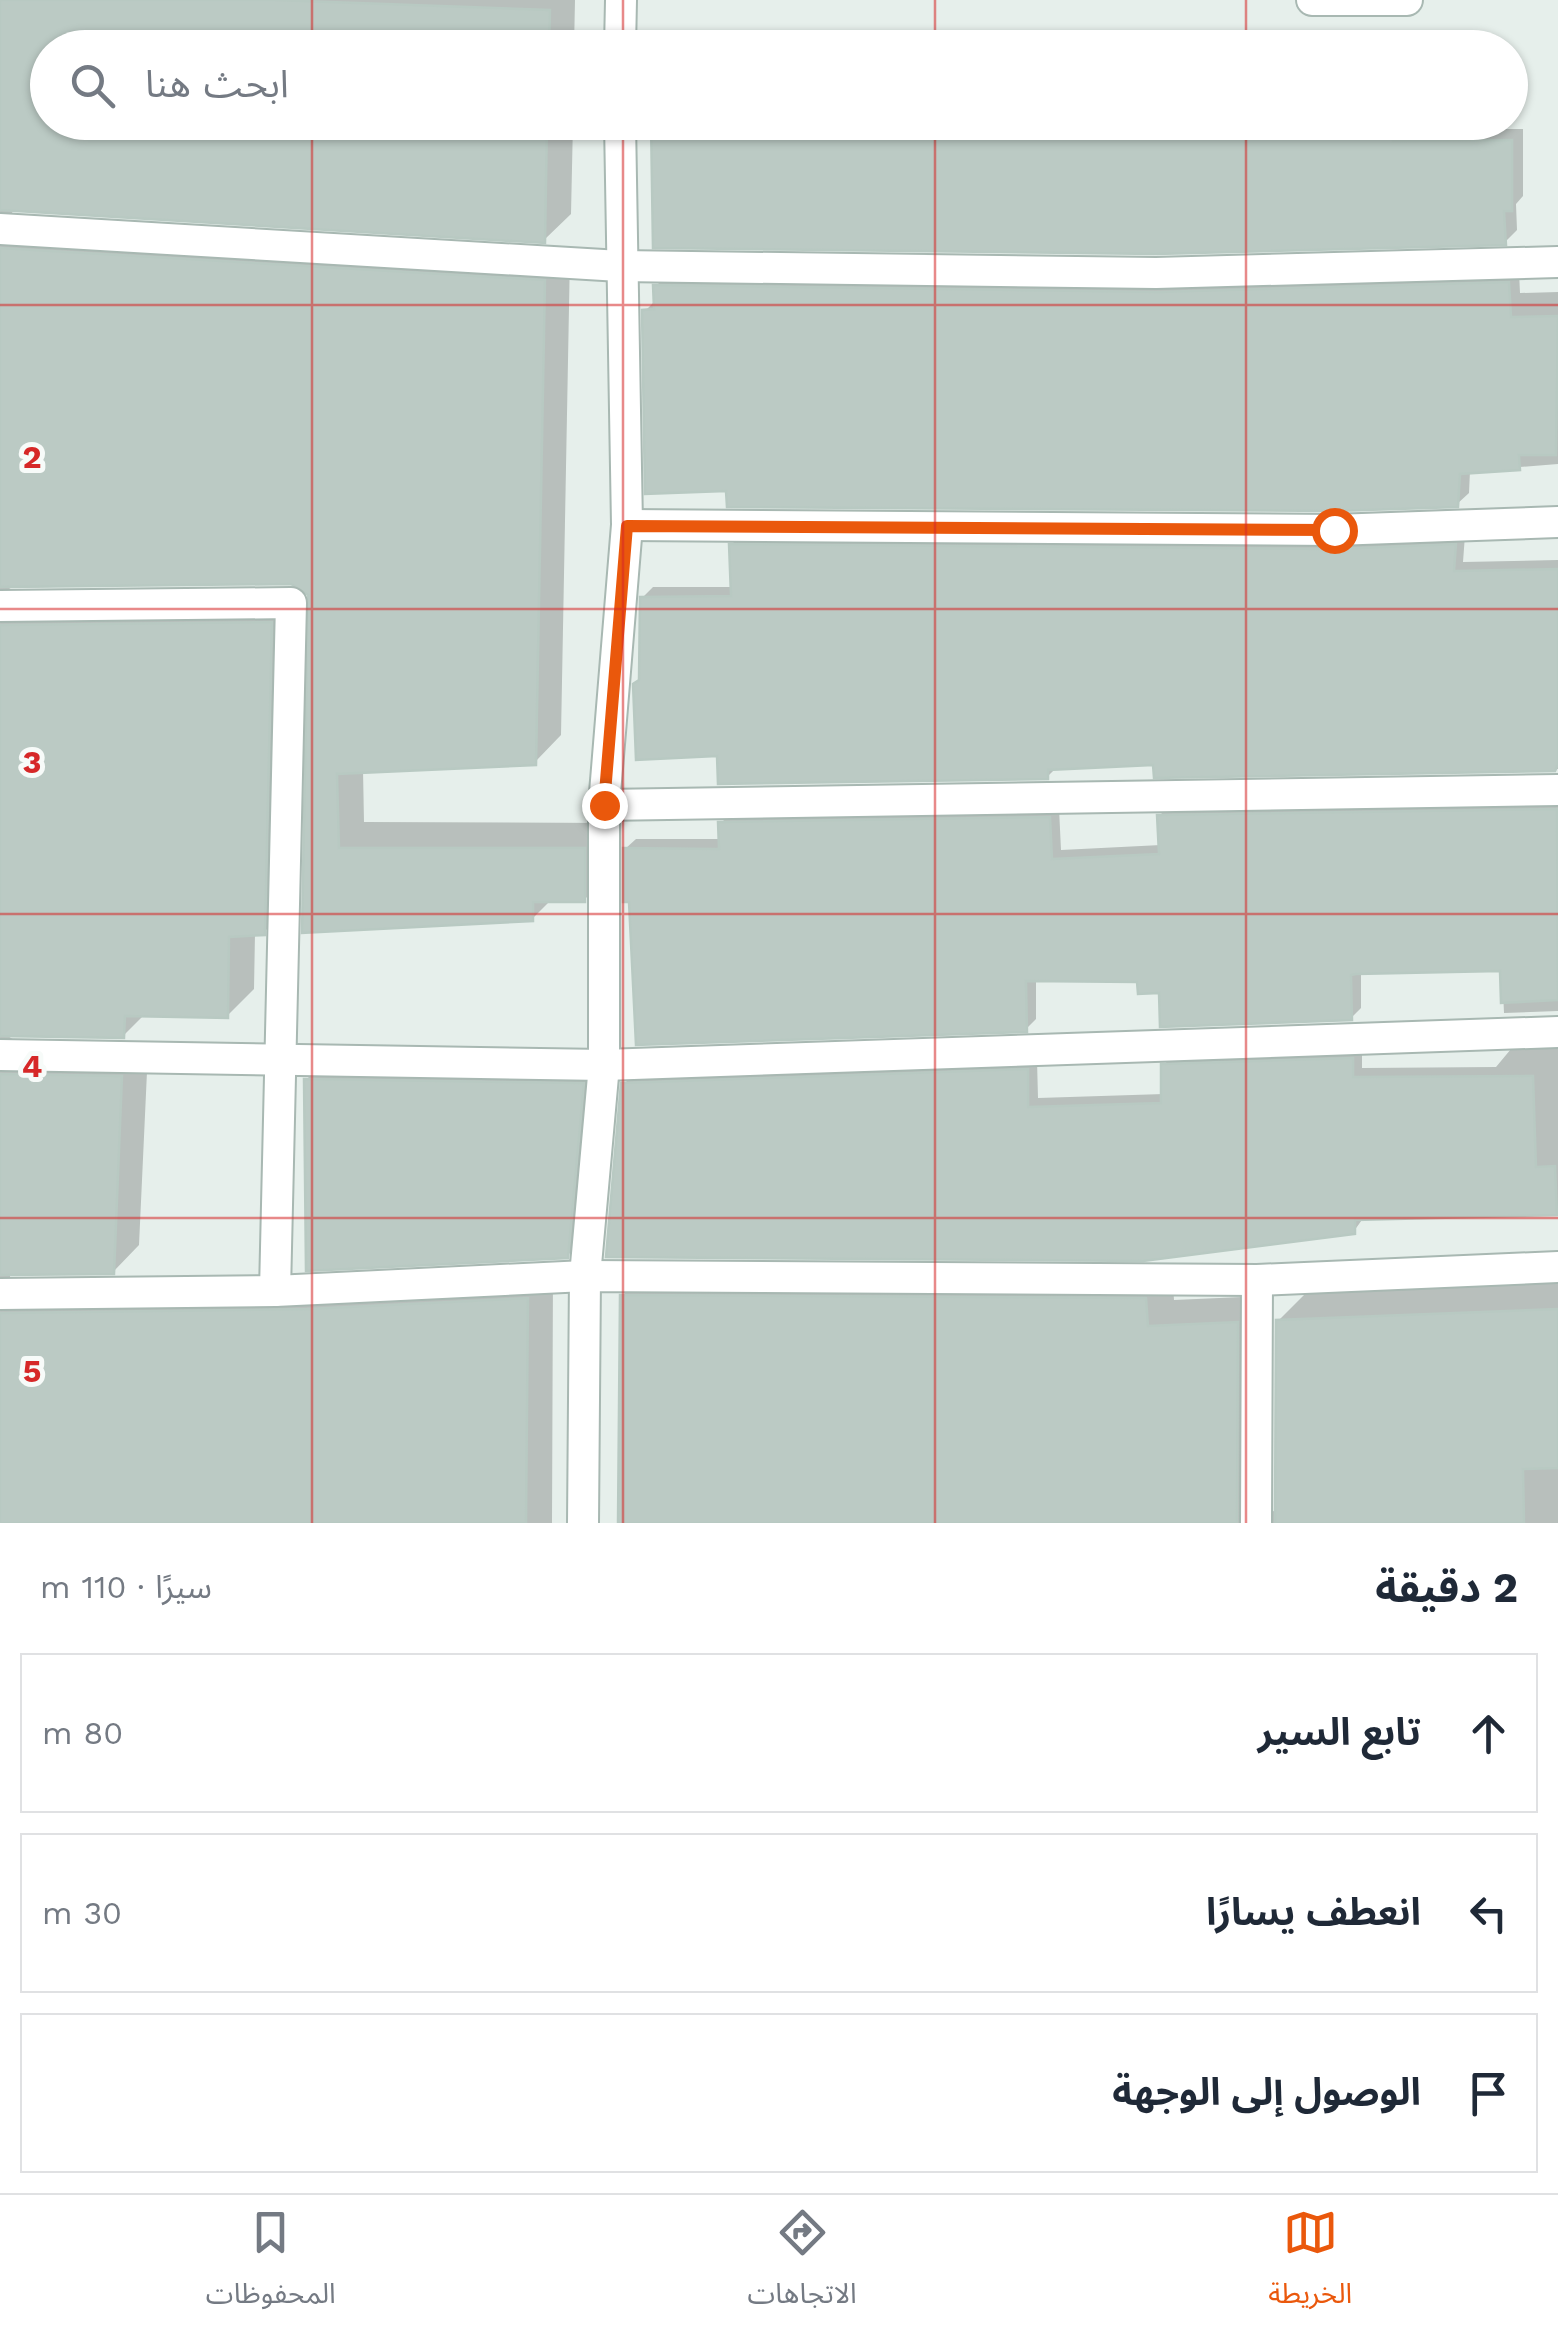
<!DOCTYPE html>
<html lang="ar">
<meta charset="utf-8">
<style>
:root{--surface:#fff;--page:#f6f6f7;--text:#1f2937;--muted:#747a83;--line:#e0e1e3;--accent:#ea580c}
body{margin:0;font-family:"Work Sans","Noto Sans Arabic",sans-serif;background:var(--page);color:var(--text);direction:rtl}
.stop{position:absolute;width:30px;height:30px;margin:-22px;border:8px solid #ea580c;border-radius:50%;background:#fff}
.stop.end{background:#ea580c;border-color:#fff;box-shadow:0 2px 10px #0008}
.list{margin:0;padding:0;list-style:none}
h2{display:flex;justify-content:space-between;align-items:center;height:130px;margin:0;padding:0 40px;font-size:42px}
h2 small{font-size:32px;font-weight:400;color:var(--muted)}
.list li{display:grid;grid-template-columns:65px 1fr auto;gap:30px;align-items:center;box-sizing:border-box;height:160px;margin:0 20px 20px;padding:0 20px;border:2px solid var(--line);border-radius:0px}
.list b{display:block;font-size:38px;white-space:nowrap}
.list em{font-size:32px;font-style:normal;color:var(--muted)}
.icon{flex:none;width:55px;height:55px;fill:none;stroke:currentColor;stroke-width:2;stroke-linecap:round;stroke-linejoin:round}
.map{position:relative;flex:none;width:1558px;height:1523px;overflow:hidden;direction:ltr}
.search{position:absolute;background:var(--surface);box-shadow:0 2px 8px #0004;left:30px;right:30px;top:30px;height:110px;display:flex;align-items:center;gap:25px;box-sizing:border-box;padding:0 35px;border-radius:55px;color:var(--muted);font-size:38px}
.sheet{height:670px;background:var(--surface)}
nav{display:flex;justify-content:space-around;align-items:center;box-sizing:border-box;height:140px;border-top:2px solid var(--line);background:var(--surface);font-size:28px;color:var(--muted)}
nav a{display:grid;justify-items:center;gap:5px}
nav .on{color:var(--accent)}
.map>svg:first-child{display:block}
</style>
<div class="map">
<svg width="1558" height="1523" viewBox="0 0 1558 1523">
<rect width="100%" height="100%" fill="#e6efeb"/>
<g fill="#0003">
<path d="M0,0H575L574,48H48V122H573L571,214L544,240L10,208L15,218L570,254L561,735L535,762L363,770L364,822L611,823V873L584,900H551L532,919L305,931L309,592L291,582L9,588L28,599L297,596L290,906L263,933H255L254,989L227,1016L145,1014L123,1036L5,1034L26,1048L148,1050L139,1245L113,1272L10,1273V1278L28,1287L553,1272L552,1523H0Z"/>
<path d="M1227,40L1228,48H1122L1128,41Z"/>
<path d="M653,122H1404V129H1523V196L1516,204L1517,230L1505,242Z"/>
<path d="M1519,272L1520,293L1558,292V464L1470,471L1469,493L1457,504L729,488L645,311L656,300V286L667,275Z"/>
<path d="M741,535H1465L1463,562L1558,560V769L1156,775V762L1057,767L1047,777L720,753L641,679L642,598L653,587H733L731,545Z"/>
<path d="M1558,800V1011L1504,1013L1502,969L1361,972V1008L1351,1018L1162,991L1140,980L1036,979V1019L1026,1029L631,900L625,849L636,839H721V823L731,813L1059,808L1061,850L1161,845L1159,816L1169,806Z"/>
<path d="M1558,1040V1210L1364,1217L1354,1231L624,1084L634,1074L1037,1060L1038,1098L1164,1094L1163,1066L1173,1055L1362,1049V1068L1496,1067L1516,1043Z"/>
<path d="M333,1052L610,1057L594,1228L567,1256L306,1080Z"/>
<path d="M649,1269L1172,1272L1174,1300L1264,1296L1266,1507L1277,1513L1278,1321L1305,1294L1558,1282V1523H620L622,1296Z"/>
</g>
<g fill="#bbcac4" stroke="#b8c9c2" stroke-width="2.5">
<path d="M0,0H275L550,10L549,48H48V122H547L545,243L0,210Z"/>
<path d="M651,122H1394L1393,141L1512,140V211H1504L1506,245L1156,254L653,248Z"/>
<path d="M0,248L545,280L536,765L337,774L339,848H585V902H533V921L302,933L308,595L291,584L0,587Z"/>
<path d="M1509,282L1511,317L1558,316L1556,455H1519L1520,470L1460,474L1458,507L1334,511L727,507L726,491L645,494L642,310L654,309L653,285L1157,292Z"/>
<path d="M729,544L1335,549L1456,544L1454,571L1558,569V764L1555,771L1154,778L1153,765L1048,770V779L718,784L717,756L636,760L633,684L639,680L640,597L731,596Z"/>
<path d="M272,622L265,935L229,937L228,1018L125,1016L124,1038L0,1036V625Z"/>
<path d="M1557,809L1558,1000L1501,1003L1500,971L1356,974L1351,975L1352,1020L1160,1027L1159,993L1138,994L1137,982L1026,981L1027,1032L636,1045L629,902H623V848L719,849L718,822L1050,817L1052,859L1159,854L1157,815Z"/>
<path d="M1353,1058V1077L1533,1076L1536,1167L1555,1166L1557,1215L1355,1220V1234L1143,1261L606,1257L621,1083L1028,1069V1107L1161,1103V1064Z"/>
<path d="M0,1074L122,1076L114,1274L0,1275Z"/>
<path d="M304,1079L584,1083L568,1258L306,1271Z"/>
<path d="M620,1295L1146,1298L1148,1326L1238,1322L1237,1523H618Z"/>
<path d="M528,1298L526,1523H0V1313L307,1309Z"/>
<path d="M1558,1309V1468L1523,1469L1524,1523H1275L1276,1320Z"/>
</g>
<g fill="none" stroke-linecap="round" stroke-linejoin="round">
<g stroke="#a8b8b2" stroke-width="34">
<g id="minor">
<path d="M1312,0H1407"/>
<path d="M620,48L621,0"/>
<path d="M0,229L620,266L1156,273L1558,262"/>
<path d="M627,525L1334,530L1558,522"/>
<path d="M0,606L291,603L275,1291"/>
<path d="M604,805L1558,790"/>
<path d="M0,1055L604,1065L1558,1032"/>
<path d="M0,1294L275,1291L585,1276L1257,1280L1558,1267"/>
<path d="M583,1523L585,1276L604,1065V805L627,525L620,122"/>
<path d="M1256,1523L1257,1280"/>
</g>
</g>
<use href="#minor" stroke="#fff" stroke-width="30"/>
</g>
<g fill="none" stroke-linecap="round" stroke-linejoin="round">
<path stroke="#ea580c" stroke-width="12" d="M604,805L627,526L1334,530"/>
</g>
<path fill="none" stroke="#d62828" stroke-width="2.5" stroke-opacity="0.55" d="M312,0V48M623,0V48M935,0V48M1246,0V48M312,122V1523M623,122V1523M935,122V1523M1246,122V1523M0,305H1558M0,609H1558M0,914H1558M0,1218H1558"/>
<g font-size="32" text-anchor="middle" font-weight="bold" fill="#d62828" stroke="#f7fbf9" stroke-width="10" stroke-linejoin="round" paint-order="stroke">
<text x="32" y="468">2</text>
<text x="32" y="773">3</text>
<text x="32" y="1077">4</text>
<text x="32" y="1382">5</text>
</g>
</svg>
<div class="stop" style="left:1334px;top:530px"></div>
<div class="stop end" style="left:604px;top:805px"></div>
<div class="search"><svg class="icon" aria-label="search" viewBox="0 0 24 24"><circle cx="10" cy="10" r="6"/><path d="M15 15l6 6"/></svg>ابحث هنا</div>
</div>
<section class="sheet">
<h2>2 دقيقة<small>سيرًا · 110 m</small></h2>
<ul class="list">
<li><svg class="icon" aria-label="ahead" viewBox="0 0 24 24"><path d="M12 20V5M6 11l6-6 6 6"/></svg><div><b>تابع السير</b></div><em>80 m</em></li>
<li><svg class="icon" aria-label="left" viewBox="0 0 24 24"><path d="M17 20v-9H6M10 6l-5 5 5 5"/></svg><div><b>انعطف يسارًا</b></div><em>30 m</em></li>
<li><svg class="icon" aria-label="arrive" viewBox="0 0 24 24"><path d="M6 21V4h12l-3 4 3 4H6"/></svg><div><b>الوصول إلى الوجهة</b></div></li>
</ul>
</section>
<nav>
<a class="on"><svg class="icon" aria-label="map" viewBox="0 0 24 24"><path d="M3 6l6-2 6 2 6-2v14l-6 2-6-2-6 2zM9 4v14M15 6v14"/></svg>الخريطة</a>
<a><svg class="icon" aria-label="directions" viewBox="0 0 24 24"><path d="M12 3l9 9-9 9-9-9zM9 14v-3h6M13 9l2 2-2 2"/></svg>الاتجاهات</a>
<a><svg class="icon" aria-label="saved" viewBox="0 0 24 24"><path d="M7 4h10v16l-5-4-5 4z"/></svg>المحفوظات</a>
</nav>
